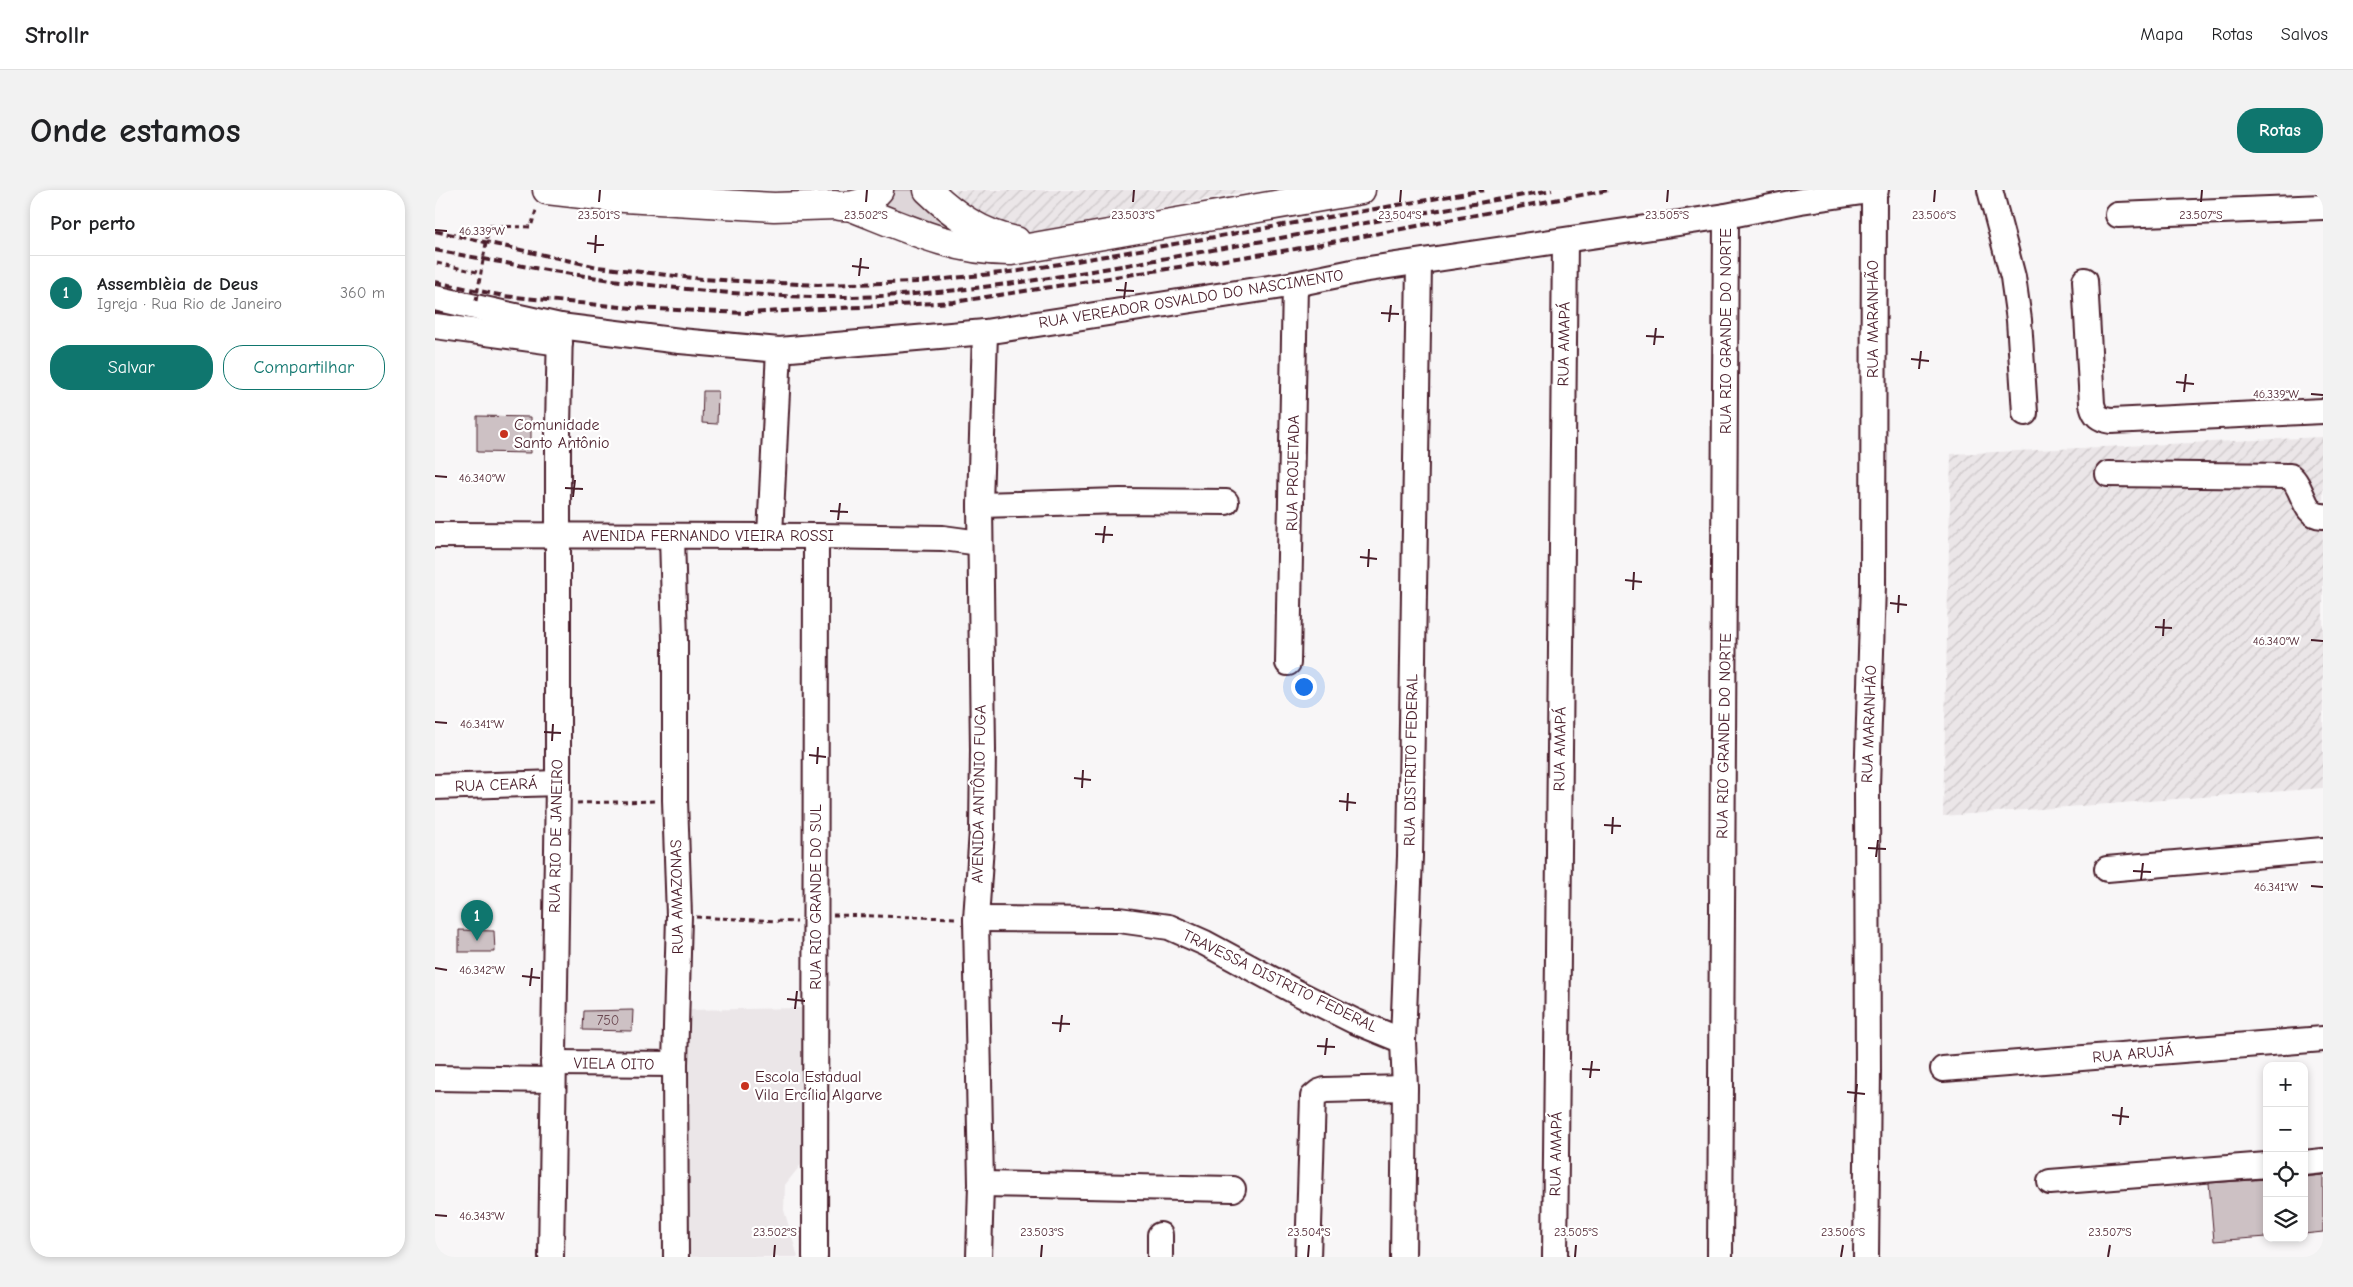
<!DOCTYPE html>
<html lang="pt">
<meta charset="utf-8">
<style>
:root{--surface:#fff;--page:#f2f2f2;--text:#202124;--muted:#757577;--line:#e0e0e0;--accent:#0f766e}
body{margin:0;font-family:"Comic Neue",sans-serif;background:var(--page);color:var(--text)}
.controls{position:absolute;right:15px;bottom:15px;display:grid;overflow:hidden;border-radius:10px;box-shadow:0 2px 8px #0003}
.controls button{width:45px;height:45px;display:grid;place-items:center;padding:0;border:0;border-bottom:1px solid var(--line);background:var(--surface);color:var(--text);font:25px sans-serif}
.you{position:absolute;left:868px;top:496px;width:18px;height:18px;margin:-12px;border:4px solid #fff;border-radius:50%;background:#1a73e8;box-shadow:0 0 0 8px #1a73e833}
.badge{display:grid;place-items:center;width:32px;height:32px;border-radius:50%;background:var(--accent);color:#fff;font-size:16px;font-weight:700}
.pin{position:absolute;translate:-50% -41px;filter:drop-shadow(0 1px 2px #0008)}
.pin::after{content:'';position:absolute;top:26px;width:18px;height:15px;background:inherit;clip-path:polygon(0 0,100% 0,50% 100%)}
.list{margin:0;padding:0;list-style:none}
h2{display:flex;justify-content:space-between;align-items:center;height:65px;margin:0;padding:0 20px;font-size:21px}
h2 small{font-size:16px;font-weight:400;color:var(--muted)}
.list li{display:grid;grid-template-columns:32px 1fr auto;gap:15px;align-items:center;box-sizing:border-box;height:75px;padding:0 20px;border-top:1px solid var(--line)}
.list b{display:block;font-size:19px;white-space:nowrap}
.list p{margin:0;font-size:16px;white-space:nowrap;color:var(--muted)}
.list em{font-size:16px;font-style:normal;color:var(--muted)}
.actions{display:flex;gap:10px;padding:15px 20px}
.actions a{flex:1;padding:11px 0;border:1px solid var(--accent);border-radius:20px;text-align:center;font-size:18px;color:var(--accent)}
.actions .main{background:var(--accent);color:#fff}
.icon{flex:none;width:28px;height:28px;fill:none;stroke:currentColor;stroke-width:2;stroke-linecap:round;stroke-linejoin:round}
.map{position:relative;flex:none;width:1888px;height:1067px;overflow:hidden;border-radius:20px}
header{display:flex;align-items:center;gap:30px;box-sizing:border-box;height:70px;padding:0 25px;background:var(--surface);border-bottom:1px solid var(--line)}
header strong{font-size:24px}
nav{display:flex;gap:28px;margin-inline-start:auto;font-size:18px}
.intro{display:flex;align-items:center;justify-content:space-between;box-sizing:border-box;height:120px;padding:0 30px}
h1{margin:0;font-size:35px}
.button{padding:12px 22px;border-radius:20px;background:var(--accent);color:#fff;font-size:18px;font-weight:700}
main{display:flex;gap:30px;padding:0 30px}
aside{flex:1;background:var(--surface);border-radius:20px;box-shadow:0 2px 8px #0003}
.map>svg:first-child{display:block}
</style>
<header>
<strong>Strollr</strong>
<nav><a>Mapa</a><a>Rotas</a><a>Salvos</a></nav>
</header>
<div class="intro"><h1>Onde estamos</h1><a class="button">Rotas</a></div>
<main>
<aside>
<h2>Por perto<small></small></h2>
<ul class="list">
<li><span class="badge">1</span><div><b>Assemblèia de Deus</b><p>Igreja · Rua Rio de Janeiro</p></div><em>360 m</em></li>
</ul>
<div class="actions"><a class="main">Salvar</a><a>Compartilhar</a></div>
</aside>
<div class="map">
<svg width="1888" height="1067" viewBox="0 0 1888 1067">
<defs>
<pattern id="industrial-furrows" width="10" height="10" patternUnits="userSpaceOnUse" patternTransform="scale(1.25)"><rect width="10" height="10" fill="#ebe6e8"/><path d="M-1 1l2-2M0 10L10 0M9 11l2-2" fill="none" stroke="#cbc5c7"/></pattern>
</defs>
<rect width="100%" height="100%" fill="#f8f6f7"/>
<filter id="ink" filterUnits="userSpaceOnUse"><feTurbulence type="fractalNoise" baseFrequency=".02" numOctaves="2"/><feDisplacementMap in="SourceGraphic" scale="10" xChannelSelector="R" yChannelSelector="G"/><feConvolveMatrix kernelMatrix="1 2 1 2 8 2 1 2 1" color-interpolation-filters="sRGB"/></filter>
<g filter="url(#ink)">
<path fill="#ebe6e8" d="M368,818V972L350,995L349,1020L363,1067H254L252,820Z"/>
<g fill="url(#industrial-furrows)">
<path d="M519,0H809V2L599,42L572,40L539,24Z"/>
<path d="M1888,247V598L1508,626L1516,264Z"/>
</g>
<path fill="#ded6d9" stroke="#947a82" d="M452,0H480L523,47L445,22Z"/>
<g fill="#cdc1c4" stroke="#4a1f2b">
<path d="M268,201H283L282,234L267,233Z"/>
<path d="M42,226L96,227V263L42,262Z"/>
<path d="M24,740L59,741L60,762H24Z"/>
<path d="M198,820L197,841L148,840L149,821Z"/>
<path d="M1888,985V1042L1869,1044V987Z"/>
<path d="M1832,989V1047L1779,1051L1774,993Z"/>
</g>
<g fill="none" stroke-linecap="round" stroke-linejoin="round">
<g stroke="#4a1f2b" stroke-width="28">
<g id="minor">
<path d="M1555,0L1578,87L1584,130L1590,223"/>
<path d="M1683,25L1888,17"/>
<path d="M1650,90L1657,214C1660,226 1664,229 1676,231L1888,221"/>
<path d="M0,108L125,136L245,151L344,160L550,142L860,94L927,80L1291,26L1366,11L1441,0"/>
<path d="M0,136L125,153"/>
<path d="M1673,284L1855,286C1869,297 1868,327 1888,326"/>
<path d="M545,315L685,311L791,312"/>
<path d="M0,345L381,346L508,348L545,353"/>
<path d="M335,345L344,160"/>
<path d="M237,347L240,450V610L244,726L240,874L241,1067"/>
<path d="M853,473L860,94"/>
<path d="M0,597L123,593"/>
<path d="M1672,679L1888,660"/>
<path d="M541,729L684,730L734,737L770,753L861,802L919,831L968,851"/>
<path d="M118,873L240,874"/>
<path d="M1508,879L1888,849"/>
<path d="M0,888L118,890"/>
<path d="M1869,973L1888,971"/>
<path d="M1615,992L1832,975"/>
<path d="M546,994L798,999"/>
<path d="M725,1045V1067"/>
<path d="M116,1067L123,593V238L125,136"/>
<path d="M380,1067L381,346"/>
<path d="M544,1067L546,994L541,729L547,641L548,560L545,315L550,142"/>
<path d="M873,1067L878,907L884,902L890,900L970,898"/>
<path d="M968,1067L970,898L968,851L975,666L984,73"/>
<path d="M1120,1067L1130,51"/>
<path d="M1285,1067L1291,26"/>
<path d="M1431,1067L1433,881L1432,597L1438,394L1439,0"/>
</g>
</g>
<g stroke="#4a1f2b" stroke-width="31">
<g id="major">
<path d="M112,0L173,7L339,17L400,15"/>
<path d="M493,0C519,25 546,44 581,51"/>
<path d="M405,16C421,17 434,12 444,0"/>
<path d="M414,16C466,36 519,62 576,61L926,0"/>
</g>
</g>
<g stroke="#4a1f2b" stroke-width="3" stroke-dasharray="5 4" stroke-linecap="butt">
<path d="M54,36L96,37L102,17"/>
<path d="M2,73L46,83"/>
<path d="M142,613L221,611"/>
<path d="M398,725L522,728"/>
<path d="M261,727L362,732"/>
</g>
<use href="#minor" stroke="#fff" stroke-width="24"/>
<use href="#major" stroke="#fff" stroke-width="28"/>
<g stroke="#4a1f2b" stroke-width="4" stroke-dasharray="8 4" stroke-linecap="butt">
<path d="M0,41L163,77L267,89L383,95L482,92L584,81L1049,0"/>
<path d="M0,60C126,84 254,105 383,107C504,109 624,87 743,66C868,44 993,22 1117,0"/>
<path d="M0,92L69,106L197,118L311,123L519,112L860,59L1173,0"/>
</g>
<path stroke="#4a1f2b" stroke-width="3" stroke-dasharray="5 4" stroke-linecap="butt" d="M41,111L54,36"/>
</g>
</g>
<path fill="none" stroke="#4a1f2b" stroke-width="2" d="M164,12L165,0M431,12L432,0M698,12L699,0M965,12L966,0M1232,12L1233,0M1499,12L1500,0M1766,12L1767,0M0,40L12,41M152,53L169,55M160,63L161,45M417,76L434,78M424,86L426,68M681,100L699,101M689,109L691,92M946,123L964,124M954,132L956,115M1211,146L1229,147M1219,155L1221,138M1476,169L1494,171M1484,179L1486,161M1741,192L1759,194M1749,202L1751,184M1876,204L1888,205M0,286L12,287M130,298L148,299M138,307L140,290M395,321L413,322M403,330L405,313M660,344L678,345M668,353L670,336M925,367L942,369M933,377L934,359M1190,390L1207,392M1198,400L1199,382M1455,413L1472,415M1463,423L1464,405M1720,437L1737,438M1728,446L1729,429M1876,450L1888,451M0,532L12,533M109,542L126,543M117,551L118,534M374,565L391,567M382,574L383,557M639,588L656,590M647,598L648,580M904,611L921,613M912,621L913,603M1169,635L1186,636M1177,644L1178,627M1433,658L1451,659M1441,667L1443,650M1698,681L1716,682M1706,690L1708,673M1876,696L1888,697M0,778L12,780M87,786L105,788M95,796L97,778M352,809L370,811M360,819L362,801M617,833L635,834M625,842L627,825M882,856L900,857M890,865L892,848M1147,879L1165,880M1155,888L1157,871M1412,902L1430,904M1420,912L1422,894M1677,925L1694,927M1685,935L1687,917M0,1025L12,1026M339,1067L340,1055M606,1067L607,1055M873,1067L874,1055M1140,1067L1141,1055M1406,1067L1408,1055M1673,1067L1675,1055"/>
<g fill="#c8321e" stroke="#fff" stroke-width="2">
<circle cx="69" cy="244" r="5"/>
<circle cx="310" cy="896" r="5"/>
</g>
<g text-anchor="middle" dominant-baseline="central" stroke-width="4.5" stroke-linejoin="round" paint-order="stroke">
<g font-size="14" fill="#6b4851">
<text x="173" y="830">750</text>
</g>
<g font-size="16" fill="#4a1f2b" stroke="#fff">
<text transform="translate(756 109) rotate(-9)">RUA VEREADOR OSVALDO DO NASCIMENTO</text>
<text transform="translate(1438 129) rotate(-90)">RUA MARANHÃO</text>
<text transform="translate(1291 141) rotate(-90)">RUA RIO GRANDE DO NORTE</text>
<text transform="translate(1129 154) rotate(-89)">RUA AMAPÁ</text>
<text transform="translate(858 283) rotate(-89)">RUA PROJETADA</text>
<text x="273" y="346">AVENIDA FERNANDO VIEIRA ROSSI</text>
<text transform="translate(1434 534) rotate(-88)">RUA MARANHÃO</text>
<text transform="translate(1289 546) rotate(-89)">RUA RIO GRANDE DO NORTE</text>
<text transform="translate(1125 559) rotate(-89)">RUA AMAPÁ</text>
<text transform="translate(976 570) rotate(-89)">RUA DISTRITO FEDERAL</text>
<text transform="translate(61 595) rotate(-2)">RUA CEARÁ</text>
<text transform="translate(544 604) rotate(-89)">AVENIDA ANTÔNIO FUGA</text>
<text transform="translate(121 646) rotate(-89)">RUA RIO DE JANEIRO</text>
<text transform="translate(242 707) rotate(-91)">RUA AMAZONAS</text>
<text transform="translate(381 707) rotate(-90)">RUA RIO GRANDE DO SUL</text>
<text transform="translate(845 791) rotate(26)">TRAVESSA DISTRITO FEDERAL</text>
<text transform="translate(1698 864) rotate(-5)">RUA ARUJÁ</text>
<text transform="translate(179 874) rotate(1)">VIELA OITO</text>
<text transform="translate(1121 964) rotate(-89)">RUA AMAPÁ</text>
</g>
<g font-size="16" fill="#4a1f2b" stroke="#fff" text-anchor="start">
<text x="79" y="235">Comunidade<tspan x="79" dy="18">Santo Antônio</tspan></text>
<text x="320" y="887">Escola Estadual<tspan x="320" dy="18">Vila Ercília Algarve</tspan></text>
</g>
</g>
<g font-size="12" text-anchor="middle" fill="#4a1f2b" stroke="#fff" stroke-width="4.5" stroke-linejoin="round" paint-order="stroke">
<text x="164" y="29">23.501°S</text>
<text x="431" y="29">23.502°S</text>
<text x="698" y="29">23.503°S</text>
<text x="965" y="29">23.504°S</text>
<text x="1232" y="29">23.505°S</text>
<text x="1499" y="29">23.506°S</text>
<text x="1766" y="29">23.507°S</text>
<text x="47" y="45">46.339°W</text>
<text x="1841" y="208">46.339°W</text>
<text x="47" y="292">46.340°W</text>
<text x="1841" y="455">46.340°W</text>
<text x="47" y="538">46.341°W</text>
<text x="1841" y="701">46.341°W</text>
<text x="47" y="784">46.342°W</text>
<text x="47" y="1030">46.343°W</text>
<text x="340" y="1046">23.502°S</text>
<text x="607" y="1046">23.503°S</text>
<text x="874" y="1046">23.504°S</text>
<text x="1141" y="1046">23.505°S</text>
<text x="1408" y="1046">23.506°S</text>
<text x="1675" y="1046">23.507°S</text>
</g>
</svg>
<div class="controls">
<button>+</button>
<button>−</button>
<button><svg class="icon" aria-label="locate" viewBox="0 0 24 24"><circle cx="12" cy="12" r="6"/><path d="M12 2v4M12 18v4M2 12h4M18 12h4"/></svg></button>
<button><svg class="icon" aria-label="layers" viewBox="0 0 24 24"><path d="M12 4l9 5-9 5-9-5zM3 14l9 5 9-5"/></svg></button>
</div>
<div class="you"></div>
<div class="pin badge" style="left:42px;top:751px">1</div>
</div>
</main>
